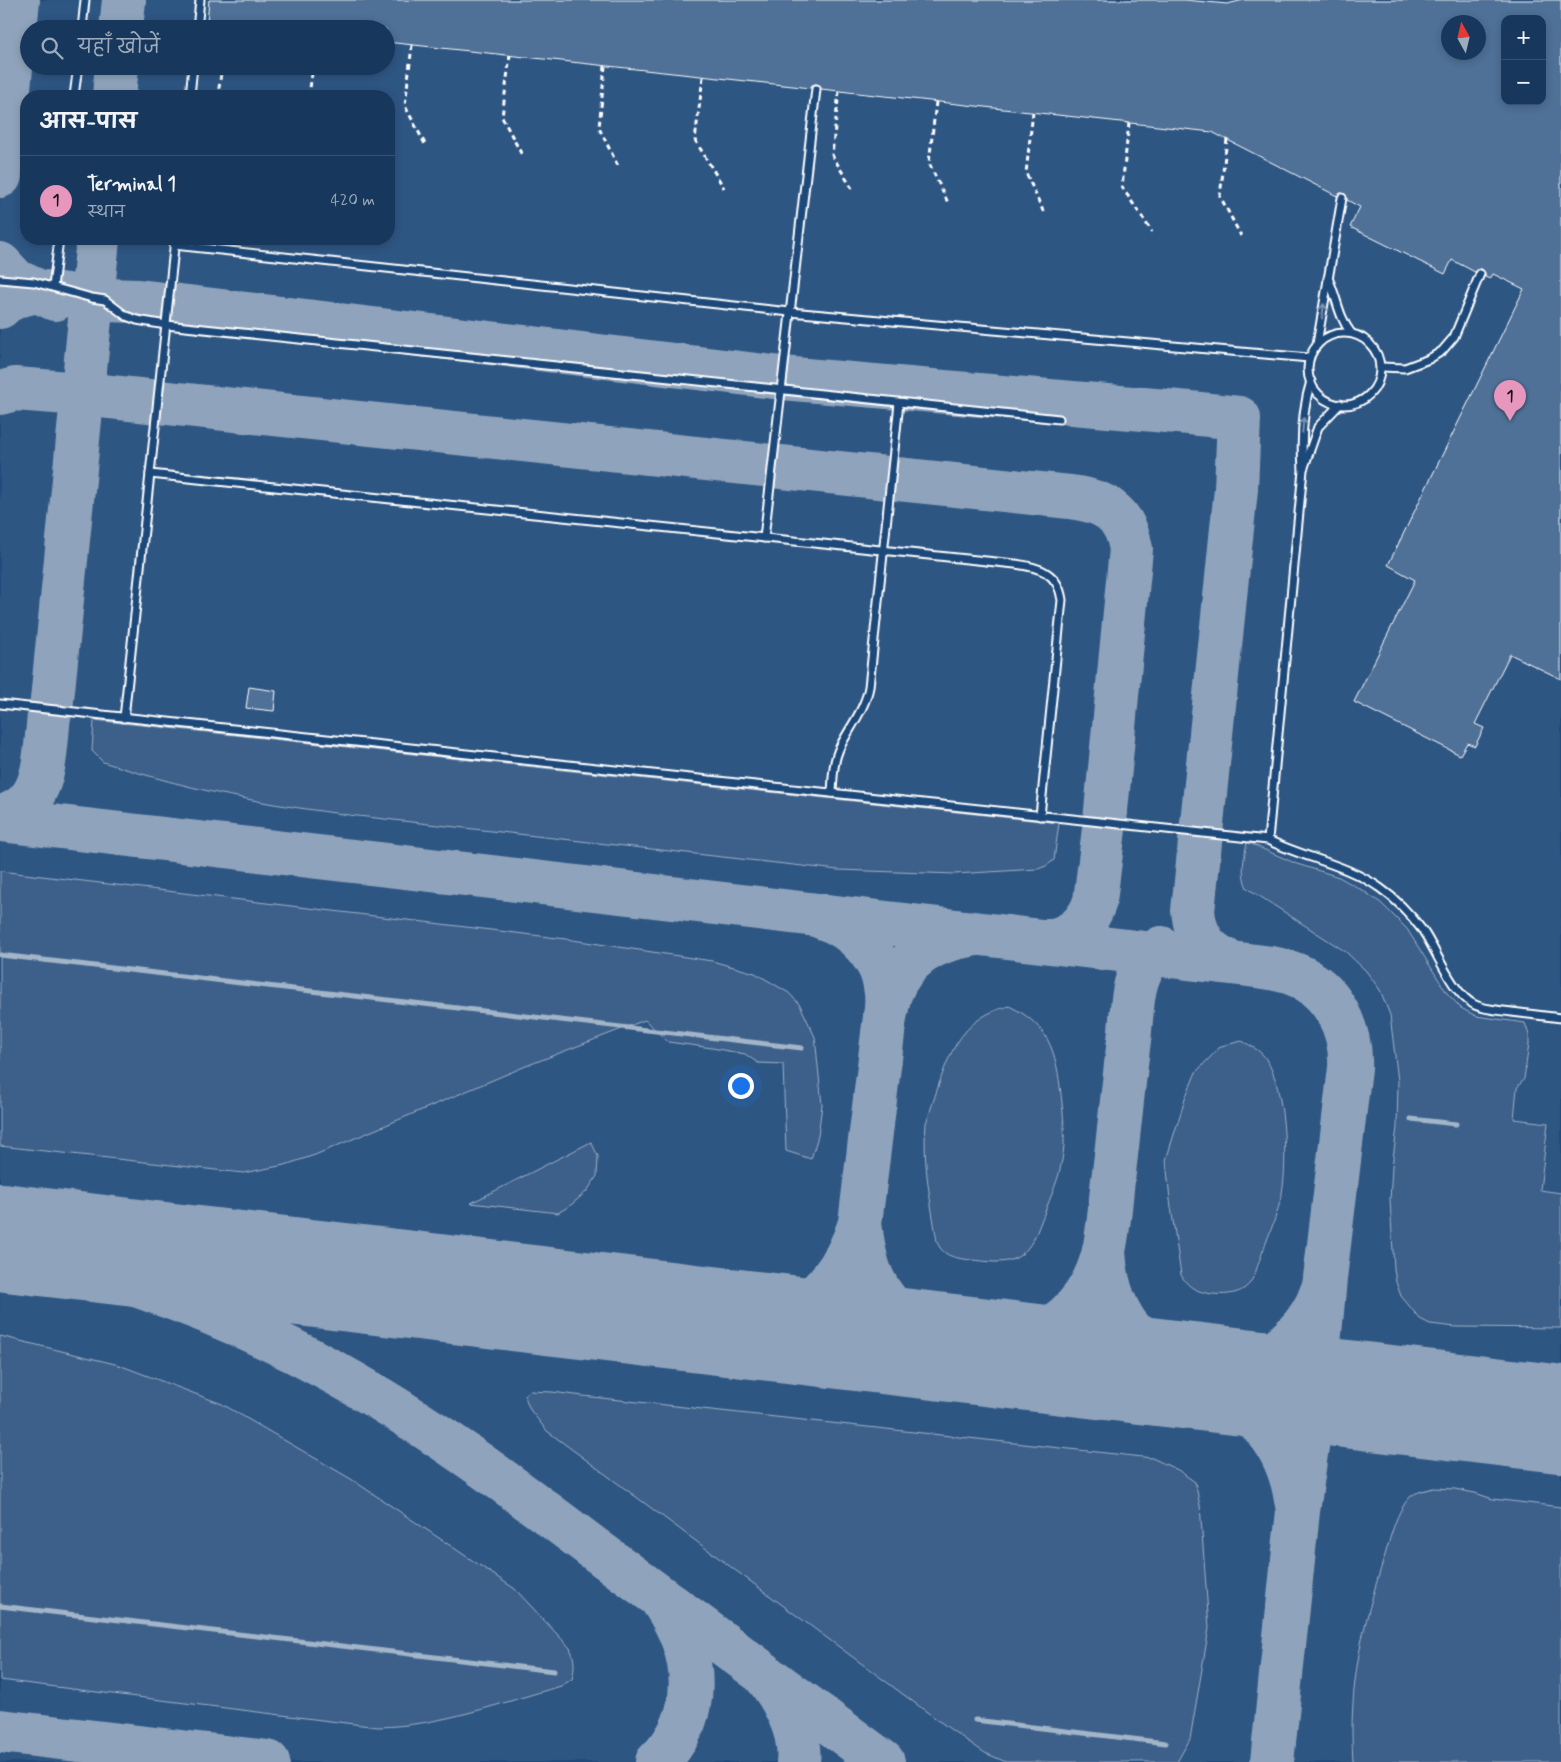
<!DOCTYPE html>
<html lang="hi">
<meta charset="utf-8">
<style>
:root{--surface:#17385c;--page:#244365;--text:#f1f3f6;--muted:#9eacbb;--line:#365272;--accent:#e797bd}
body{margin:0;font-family:Mynerve,"Playpen Sans Deva",sans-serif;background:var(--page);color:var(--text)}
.controls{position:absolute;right:15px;top:15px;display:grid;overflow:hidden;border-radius:10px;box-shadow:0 2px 8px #0003}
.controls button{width:45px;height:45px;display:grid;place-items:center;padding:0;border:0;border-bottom:1px solid var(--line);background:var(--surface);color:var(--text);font:25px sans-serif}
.compass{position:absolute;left:1441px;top:15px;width:45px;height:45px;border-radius:50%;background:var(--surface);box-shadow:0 2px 8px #0003;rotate:352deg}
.you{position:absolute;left:740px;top:1085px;width:18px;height:18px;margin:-12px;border:4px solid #fff;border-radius:50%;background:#1a73e8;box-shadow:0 0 0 8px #1a73e833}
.badge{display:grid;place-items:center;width:32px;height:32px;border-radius:50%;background:var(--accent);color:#111;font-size:16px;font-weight:700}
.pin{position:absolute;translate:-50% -41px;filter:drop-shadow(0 1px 2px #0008)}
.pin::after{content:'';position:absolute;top:26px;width:18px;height:15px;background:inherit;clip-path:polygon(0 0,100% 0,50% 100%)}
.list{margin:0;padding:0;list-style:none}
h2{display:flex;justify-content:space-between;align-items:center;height:65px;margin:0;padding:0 20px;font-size:21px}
h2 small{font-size:16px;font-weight:400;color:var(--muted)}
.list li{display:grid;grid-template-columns:32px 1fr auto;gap:15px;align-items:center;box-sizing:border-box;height:90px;padding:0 20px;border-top:1px solid var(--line)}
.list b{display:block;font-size:19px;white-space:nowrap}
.list p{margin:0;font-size:16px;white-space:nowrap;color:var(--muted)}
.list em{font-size:16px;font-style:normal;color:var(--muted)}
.icon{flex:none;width:28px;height:28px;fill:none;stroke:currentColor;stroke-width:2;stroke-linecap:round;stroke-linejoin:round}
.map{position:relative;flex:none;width:1561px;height:1762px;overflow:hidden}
.search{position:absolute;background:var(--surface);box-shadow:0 2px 8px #0003;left:20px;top:20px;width:375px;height:55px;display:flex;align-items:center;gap:12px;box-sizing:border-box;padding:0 18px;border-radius:28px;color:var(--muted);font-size:19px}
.panel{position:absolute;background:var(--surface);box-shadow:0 2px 8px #0003;left:20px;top:90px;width:375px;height:155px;border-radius:20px}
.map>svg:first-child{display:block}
</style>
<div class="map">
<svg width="1561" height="1762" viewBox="0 0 1561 1762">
<rect width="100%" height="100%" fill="#1f4a7a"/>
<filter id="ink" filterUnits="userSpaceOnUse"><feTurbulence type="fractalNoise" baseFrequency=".02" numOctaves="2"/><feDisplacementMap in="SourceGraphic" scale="10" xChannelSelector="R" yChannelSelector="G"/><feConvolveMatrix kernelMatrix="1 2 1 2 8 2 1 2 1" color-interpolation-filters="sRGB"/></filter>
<g filter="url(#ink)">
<path fill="#2e5683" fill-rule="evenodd" d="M0,0H1561V1762H0ZM1505,19H1542V101H1505ZM1448,22H1478V52H1448ZM29,29H386V66H29ZM26,96H389V239H26Z"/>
<g fill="#3c618b" stroke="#9eb0c5">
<path d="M94,720L1059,823L1054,860L1046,866L1038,869L955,874L838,870L349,815C315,810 280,806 247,799C198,790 150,777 103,762L92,751Z"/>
<path d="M1247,842L1297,864L1339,877L1362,890L1381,903L1407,929L1447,993L1461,1008L1476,1016L1525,1023L1529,1035V1044L1524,1079L1517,1088L1514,1119L1548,1123L1540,1190L1561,1193V1328L1456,1327L1430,1324L1420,1319L1401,1296L1396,1282L1394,1269L1390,1200L1392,1167L1397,1127L1398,1081L1390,1015L1380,990L1366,971L1346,952L1247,888C1240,873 1244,858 1247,842Z"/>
<path d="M0,871L566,939L712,961L755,973L789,993L800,1005L815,1037L822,1105L818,1136L811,1159L786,1151L783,1064L758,1063L745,1054L712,1048L668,1042L645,1020L526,1066L315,1155L285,1165L243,1173L0,1146Z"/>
<path d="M1009,1006C1054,1027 1057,1059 1062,1103C1064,1122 1066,1141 1062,1160C1059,1179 1051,1196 1044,1214C1038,1229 1032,1250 1016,1258C1002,1265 986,1261 971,1260C956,1258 943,1257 937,1242C931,1203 922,1162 926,1123C944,1074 950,1020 1009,1006Z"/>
<path d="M1242,1041C1251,1046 1260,1050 1266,1059C1285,1087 1288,1161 1282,1193C1278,1213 1270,1232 1263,1251C1258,1262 1255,1281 1245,1288C1236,1295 1222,1295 1212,1294C1198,1292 1188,1288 1181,1275L1170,1200L1166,1160L1186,1096L1196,1072L1221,1046Z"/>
<path d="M591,1142L598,1156L597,1176L587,1191L571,1205L558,1213L471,1203Z"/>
<path d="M0,1336L119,1365L222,1404L351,1479L515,1589L570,1648C575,1659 575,1667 572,1679L561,1686C501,1703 439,1726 378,1727L0,1680Z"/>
<path d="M530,1391L552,1392L583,1396L1152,1458L1178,1470L1195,1482L1200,1505L1209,1628L1190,1739L1177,1762H1006L985,1753L950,1729L547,1431L531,1411L527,1403L525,1395Z"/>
<path d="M1433,1488L1455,1489L1475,1493L1493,1499L1561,1507V1762H1353C1348,1685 1362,1628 1385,1555C1391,1536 1396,1511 1411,1496C1416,1492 1426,1490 1433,1488Z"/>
</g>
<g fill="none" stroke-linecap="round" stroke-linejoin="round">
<g stroke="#a3b5c8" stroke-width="5">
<path d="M0,955L802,1048"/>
<path d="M1411,1119L1456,1124"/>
<path d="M0,1606L554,1671"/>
<path d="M975,1720L1166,1743"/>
</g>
<g stroke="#8fa4bc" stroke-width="44">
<path d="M121,29L124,0"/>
<path d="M114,96L117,66"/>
<path d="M0,176L18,0"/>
<path d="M0,264L16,281L55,299"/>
<path d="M0,307L5,302L17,296L37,291L105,300L138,301L782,378L1190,413L1239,418L1236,489L1193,911C1196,939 1207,953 1233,963"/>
<path d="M0,393L15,389L82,394L1070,497C1104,501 1125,512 1131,549L1105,821L1095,901C1088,924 1070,939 1046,941"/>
<path d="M0,817C48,806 44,756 49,716L51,710C66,553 81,396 98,239"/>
<path d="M0,820L1248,965C1263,967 1279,968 1294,974C1332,988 1352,1029 1350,1068L1325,1278L1315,1389L1298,1511L1272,1762"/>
<path d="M885,1017C887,1009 888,1001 890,994C903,958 935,940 971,935"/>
<path d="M860,1223C864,1259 869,1284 896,1312C922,1338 963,1354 1000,1348C1051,1338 1090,1306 1103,1255C1109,1231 1110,1204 1113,1180C1119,1133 1123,1087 1129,1040C1132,1018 1131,985 1143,967C1147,959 1155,953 1161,948"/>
<path d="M0,1247C116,1273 231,1315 335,1373C426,1423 509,1484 592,1547C649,1589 706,1631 763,1673C782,1696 802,1731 798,1762"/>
<path d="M1104,1252C1106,1288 1117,1320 1144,1344C1162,1361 1179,1364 1199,1377C1250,1407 1287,1438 1296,1500"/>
<path d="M722,1321C738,1320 755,1320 772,1317C819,1308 847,1265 860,1223L885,1017C886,1009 887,1001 886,993C884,958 854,927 821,917"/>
<path d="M1199,1377C1216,1374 1233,1373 1248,1366C1282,1353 1311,1325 1322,1291"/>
<path d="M773,1681L883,1762"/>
<path d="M0,1731L268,1762"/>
<path d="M657,1762C704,1716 698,1653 663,1602"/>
</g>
<path stroke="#8fa4bc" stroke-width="108" d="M0,1237L1561,1419"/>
</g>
<g fill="#507197" stroke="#fff" fill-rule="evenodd">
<path d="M209,0H1185L1227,4L1244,0H1561V679L1510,654L1475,724L1484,728L1475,746L1467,743L1460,755L1354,702L1415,580L1388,565L1524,289L1493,274L1490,279L1485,277V273L1482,269H1479L1475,272L1452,260L1445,274L1350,227L1360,207L1347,200L1345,194L1341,193L1337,196L1212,132L821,89L820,85L816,84L812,85L811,88L386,42V29H264L207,23ZM1505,19H1542V101H1505ZM1448,22H1478V52H1448Z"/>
<path d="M249,687L276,691L274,711L246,708Z"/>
</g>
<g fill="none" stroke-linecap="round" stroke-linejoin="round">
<g stroke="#fff" stroke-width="11">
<g id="lane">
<path d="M82,29L85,0"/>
<path d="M197,29L200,0"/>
<path d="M74,96L78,66"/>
<path d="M190,96L193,66"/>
<path d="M174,245L790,312L1309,358"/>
<path d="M1328,278C1337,297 1338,316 1351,333"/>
<path d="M0,279L34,282L92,298L105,300L126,316L137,320L166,325L1059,419"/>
<path d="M53,287L59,239"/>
<circle cx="1344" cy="369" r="36"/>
<path d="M1317,344L1342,198"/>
<path d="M1381,367L1405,368L1429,359L1442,351L1454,337L1480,274"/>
<path d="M1304,467L1318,427L1340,404"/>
<path d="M150,474L1015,564C1039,567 1058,572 1062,600L1040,816"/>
<path d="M764,538L816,89"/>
<path d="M0,704L1268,840C1304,858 1346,864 1380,888C1396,899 1411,915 1423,931C1437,951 1452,994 1475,1005C1486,1010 1499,1010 1512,1012C1528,1014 1545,1016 1561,1018"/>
<path d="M124,718L175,239"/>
<path d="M832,793C833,778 833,761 840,747C850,727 865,709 869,687L899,403"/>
<path d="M1268,840L1303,470C1301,440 1302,410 1311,381"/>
</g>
</g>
<g stroke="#fff" stroke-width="3" stroke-dasharray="5 4" stroke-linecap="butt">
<path d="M227,29V25"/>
<path d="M412,45L405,106L426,146"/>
<path d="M510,55L502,117L523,157"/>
<path d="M222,66L219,88L222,96"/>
<path d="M605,66L599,128L619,168"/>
<path d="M703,77L695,140L724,188"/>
<path d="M839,91L832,155L854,192"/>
<path d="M309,96L313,66"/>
<path d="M936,102L929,163L949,205"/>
<path d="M1033,112L1026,173L1044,213"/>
<path d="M1129,123L1122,187L1152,232"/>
<path d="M1227,139L1220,196L1241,236"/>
</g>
<use href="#lane" stroke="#1f4a7a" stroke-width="7"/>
</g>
<defs><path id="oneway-shaft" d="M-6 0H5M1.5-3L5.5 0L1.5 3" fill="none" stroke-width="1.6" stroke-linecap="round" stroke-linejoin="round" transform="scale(1.25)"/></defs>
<g stroke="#7992af">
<use href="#oneway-shaft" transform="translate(1323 311) rotate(-83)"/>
<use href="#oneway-shaft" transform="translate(1303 425) rotate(-85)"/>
</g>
</g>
</svg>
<div class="controls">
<button>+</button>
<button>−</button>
</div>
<svg class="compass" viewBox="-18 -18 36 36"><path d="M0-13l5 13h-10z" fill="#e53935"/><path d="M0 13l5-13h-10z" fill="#9eacbb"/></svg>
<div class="you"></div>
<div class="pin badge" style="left:1510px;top:421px">1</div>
<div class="search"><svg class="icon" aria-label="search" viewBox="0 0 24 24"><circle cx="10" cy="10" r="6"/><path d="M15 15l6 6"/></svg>यहाँ खोजें</div>
<section class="panel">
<h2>आस-पास<small></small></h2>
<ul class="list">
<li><span class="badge">1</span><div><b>Terminal 1</b><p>स्थान</p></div><em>420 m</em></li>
</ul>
</section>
</div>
